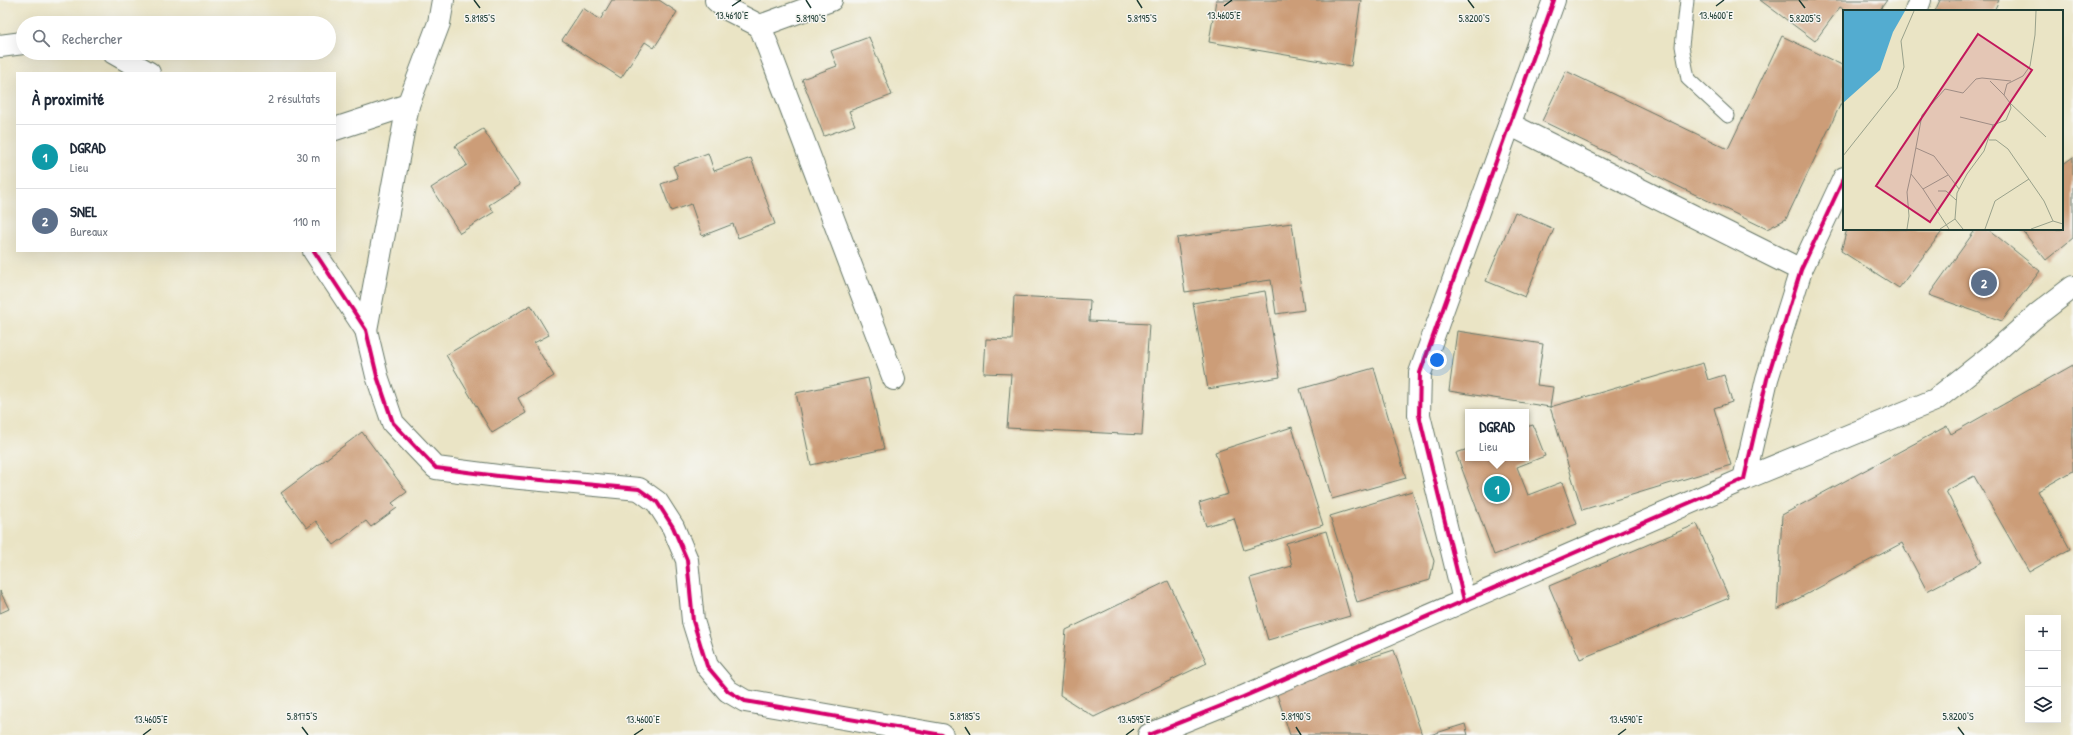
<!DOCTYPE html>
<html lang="fr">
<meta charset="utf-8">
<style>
:root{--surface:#fff;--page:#f6f6f7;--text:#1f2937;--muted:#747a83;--line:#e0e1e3;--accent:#0f766e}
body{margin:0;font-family:"Patrick Hand",sans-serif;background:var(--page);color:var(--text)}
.controls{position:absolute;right:12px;bottom:12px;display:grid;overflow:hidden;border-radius:0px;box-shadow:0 4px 16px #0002}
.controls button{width:36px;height:36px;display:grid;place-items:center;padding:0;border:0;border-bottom:1px solid var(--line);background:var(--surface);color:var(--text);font:20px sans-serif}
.you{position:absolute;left:1437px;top:360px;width:14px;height:14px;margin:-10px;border:3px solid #fff;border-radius:50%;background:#1a73e8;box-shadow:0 0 0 6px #1a73e833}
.badge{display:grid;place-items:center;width:26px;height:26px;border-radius:50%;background:var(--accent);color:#fff;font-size:13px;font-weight:700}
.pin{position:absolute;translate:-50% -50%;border:2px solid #fff;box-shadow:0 1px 4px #0006}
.popup{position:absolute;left:1465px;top:409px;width:64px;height:52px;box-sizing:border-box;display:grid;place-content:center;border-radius:0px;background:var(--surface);filter:drop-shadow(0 1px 3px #0005);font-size:13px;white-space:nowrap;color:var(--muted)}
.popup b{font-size:15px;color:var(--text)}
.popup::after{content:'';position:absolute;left:50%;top:100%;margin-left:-8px;border:8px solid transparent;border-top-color:var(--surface)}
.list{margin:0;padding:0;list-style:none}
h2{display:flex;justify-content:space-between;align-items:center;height:52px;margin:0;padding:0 16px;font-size:17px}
h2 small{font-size:13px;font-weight:400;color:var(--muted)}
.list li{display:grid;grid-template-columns:26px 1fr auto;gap:12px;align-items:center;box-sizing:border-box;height:64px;padding:0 16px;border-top:1px solid var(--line)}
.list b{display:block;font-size:15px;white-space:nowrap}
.list p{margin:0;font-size:13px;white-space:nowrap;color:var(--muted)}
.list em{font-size:13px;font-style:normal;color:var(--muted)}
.icon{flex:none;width:22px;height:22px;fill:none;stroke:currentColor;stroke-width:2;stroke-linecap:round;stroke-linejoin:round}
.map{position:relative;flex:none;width:2073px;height:735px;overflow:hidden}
.search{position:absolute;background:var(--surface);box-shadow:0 4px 16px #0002;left:16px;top:16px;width:320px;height:44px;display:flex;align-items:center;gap:10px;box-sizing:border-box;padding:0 14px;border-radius:22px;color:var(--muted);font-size:15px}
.panel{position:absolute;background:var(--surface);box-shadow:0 4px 16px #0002;left:16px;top:72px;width:320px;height:180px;border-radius:0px}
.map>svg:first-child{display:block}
</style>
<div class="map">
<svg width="2073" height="735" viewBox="0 0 2073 735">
<rect width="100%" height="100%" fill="#f6f6f2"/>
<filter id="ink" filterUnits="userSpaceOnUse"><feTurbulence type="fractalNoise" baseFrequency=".025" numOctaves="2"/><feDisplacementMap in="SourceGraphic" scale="8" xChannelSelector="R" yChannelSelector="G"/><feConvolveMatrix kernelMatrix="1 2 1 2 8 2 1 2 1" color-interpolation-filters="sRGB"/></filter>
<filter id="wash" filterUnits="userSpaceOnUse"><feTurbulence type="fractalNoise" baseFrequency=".012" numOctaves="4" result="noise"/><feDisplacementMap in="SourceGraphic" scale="16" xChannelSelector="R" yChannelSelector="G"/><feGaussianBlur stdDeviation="0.9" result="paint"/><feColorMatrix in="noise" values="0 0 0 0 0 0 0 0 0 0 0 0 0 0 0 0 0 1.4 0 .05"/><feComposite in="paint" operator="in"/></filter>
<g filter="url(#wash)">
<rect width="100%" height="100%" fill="#eae4c5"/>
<g id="blocks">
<g fill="#cc9d78">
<path d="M612,0H659L677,12L654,48L645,42L621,78L562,40L583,8L600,20Z"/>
<path d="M1216,0H1361L1351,66L1209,42Z"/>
<path d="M1760,0H1887L1879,11H1846L1840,7L1815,41Z"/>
<path d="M1940,0H1999L1994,11H1935Z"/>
<path d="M1782,36L1844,66V97L1786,219L1767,229L1542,121L1566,71L1728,149Z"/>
<path d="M869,37L892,95L849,111L855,125L824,136L802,79L837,66L831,51Z"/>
<path d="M483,129L520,185L489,205L494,212L460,233L431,188L467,165L455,146Z"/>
<path d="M708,153L714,171L751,158L775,224L738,238L733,224L702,236L691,204L671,211L661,184L678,178L673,166Z"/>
<path d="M2073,157V238L2046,260L2021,229H2062V165Z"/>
<path d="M1515,212L1554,229L1525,297L1486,281Z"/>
<path d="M1292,223L1304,310L1276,314L1271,280L1185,292L1177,238Z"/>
<path d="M1847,229H1944L1899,288L1841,251Z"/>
<path d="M1976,229H1988L2040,271L2002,321L1929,295Z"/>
<path d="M1265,291L1280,377L1208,389L1193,303Z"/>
<path d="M1014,296L1090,300L1089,321L1149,324L1142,435L1007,428L1011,374L984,373L986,339L1012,340Z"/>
<path d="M531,305L549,335L534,343L554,376L518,398L526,413L492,433L446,355Z"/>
<path d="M1457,331L1543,344L1537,385L1553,387L1550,407L1449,391Z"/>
<path d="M1703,363L1708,380L1724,375L1732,402L1714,408L1731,465L1582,510L1550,407Z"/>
<path d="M2073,365V471L2038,491L2070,549L2029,572L1974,476L1946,491L1982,562L1927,591L1902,543L1777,610L1782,515L1947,426L1951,434Z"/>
<path d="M1374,368L1406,478L1332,499L1300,389Z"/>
<path d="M868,378L884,449L811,465L796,393Z"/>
<path d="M1533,425L1545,456L1517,467L1528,495L1562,482L1577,524L1494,555L1456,453L1468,449V458H1526V427Z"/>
<path d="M1292,427L1323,525L1244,550L1234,518L1206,526L1199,503L1228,494L1215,452Z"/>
<path d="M362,432L407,492L392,503L397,508L371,527L366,521L334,545L316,521L307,528L281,493Z"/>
<path d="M1412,491L1434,561L1430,580L1357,602L1330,516Z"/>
<path d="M1697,524L1729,598L1580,659L1549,586Z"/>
<path d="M1326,531L1350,616L1268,640L1250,578L1292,566L1286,543Z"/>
<path d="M1168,581L1207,663L1094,717L1060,695L1066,630Z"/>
<path d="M0,591L9,609L0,613Z"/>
<path d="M1394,650L1422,735H1290L1275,688Z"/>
<path d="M1465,724L1468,735H1430Z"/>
</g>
</g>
</g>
<g filter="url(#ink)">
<use href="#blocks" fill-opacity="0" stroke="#667767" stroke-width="1"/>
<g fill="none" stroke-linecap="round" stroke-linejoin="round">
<g stroke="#667767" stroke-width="15">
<path id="lane" d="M1687,0L1682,46L1688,79L1728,116"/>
</g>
<g stroke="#667767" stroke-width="24">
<g id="street">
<path d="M716,0L725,8L760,26L831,0"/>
<path d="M1916,11L1920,0"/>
<path d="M760,26L894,379"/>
<path d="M0,46L23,43"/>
<path d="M114,53L149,73"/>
<path d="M1509,124L1801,270"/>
<path d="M335,129L408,105L439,23L443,0"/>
<path d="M314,251L366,330L377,376L393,423L436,468L498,476L639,489L657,502L673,527L687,560L693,621L707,666L728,691L745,701L942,735"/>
<path d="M366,330L408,105"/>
<path d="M1744,479L1935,400L1987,359L2038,314L2073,287"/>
<path d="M1464,600L1419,415L1420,373L1554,0"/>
<path d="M1149,735L1243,697L1744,479L1767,379L1801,270L1844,178"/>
</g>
</g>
<use href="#lane" stroke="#fff" stroke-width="13"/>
<use href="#street" stroke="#fff" stroke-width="22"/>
<g stroke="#f6f6f2" stroke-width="6">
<g id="cycleway">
<path d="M314,251L366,330L377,376L393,423L436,468L498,476L639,489L657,502L673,527L687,560L693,621L707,666L728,691L745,701L942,735"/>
<path d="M1464,600L1419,415L1420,373L1554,0"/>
<path d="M1149,735L1243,697L1744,479L1767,379L1801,270L1844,178"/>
</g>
</g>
<use href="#cycleway" stroke="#d6006c" stroke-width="4"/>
</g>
</g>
<path fill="none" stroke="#1f3d34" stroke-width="1.5" d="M474,0L480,8M806,0L811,8M1137,0L1142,8M1468,0L1474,8M1799,0L1805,8M732,6L741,0M1224,6L1232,0M1716,6L1724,0M302,727L308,735M965,727L970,735M1296,727L1301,735M1958,727L1964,735M143,735L151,729M634,735L643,729M1126,735L1134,729M1618,735L1626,729"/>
<g transform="translate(1843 10)">
<rect width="220" height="220" fill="#eae4c5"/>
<path d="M0,1H62L50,22L37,60L0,93Z" fill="#53acd0"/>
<path fill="none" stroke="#99a18b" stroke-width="1" d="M147,71L161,85M167,93L203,127M117,107L150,115M146,130H153L165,139L201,191L210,211L220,214M73,138L91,146L116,179M0,146L54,78L61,57L58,31L71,1M80,179L105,165M95,181H103L113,190M112,209L120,219M64,219L66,206L64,182L68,164M97,219L112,209L114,183L124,164L141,141L150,115L163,110L168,98L167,93L161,85L164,74L180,66L187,56L192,25L193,1M106,219L80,179L68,164L79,105L102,79L120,83L133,69L139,68L168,71M142,219L152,191L186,169M188,219L210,211"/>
<path fill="#c2185b" fill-opacity="0.15" stroke="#c2185b" stroke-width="2" d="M135,24L189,60L87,212L33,176Z"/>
<rect width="220" height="220" fill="none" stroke="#1f3d34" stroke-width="2"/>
</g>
<g font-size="10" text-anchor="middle" fill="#1f3d34" stroke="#f6f6f2" stroke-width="3" stroke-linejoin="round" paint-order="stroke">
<text x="732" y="19">13.4610°E</text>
<text x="1224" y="19">13.4605°E</text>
<text x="1716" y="19">13.4600°E</text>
<text x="480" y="22">5.8185°S</text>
<text x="811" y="22">5.8190°S</text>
<text x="1142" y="22">5.8195°S</text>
<text x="1474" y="22">5.8200°S</text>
<text x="1805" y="22">5.8205°S</text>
<text x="302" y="720">5.8175°S</text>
<text x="965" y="720">5.8185°S</text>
<text x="1296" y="720">5.8190°S</text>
<text x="1958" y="720">5.8200°S</text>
<text x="151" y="723">13.4605°E</text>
<text x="643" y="723">13.4600°E</text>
<text x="1134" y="723">13.4595°E</text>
<text x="1626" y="723">13.4590°E</text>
</g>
</svg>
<div class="controls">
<button>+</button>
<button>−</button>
<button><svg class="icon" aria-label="layers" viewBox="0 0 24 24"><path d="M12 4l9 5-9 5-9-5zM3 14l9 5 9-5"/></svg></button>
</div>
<div class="you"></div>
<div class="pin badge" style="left:1497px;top:489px;background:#0f9aa8">1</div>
<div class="popup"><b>DGRAD</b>Lieu</div>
<div class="pin badge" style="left:1984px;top:283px;background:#5c6f8a">2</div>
<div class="search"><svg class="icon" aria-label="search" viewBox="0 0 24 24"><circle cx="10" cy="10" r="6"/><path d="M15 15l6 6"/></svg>Rechercher</div>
<section class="panel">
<h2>À proximité<small>2 résultats</small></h2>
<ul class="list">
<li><span class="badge" style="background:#0f9aa8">1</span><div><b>DGRAD</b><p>Lieu</p></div><em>30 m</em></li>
<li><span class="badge" style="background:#5c6f8a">2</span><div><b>SNEL</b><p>Bureaux</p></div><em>110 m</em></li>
</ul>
</section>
</div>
